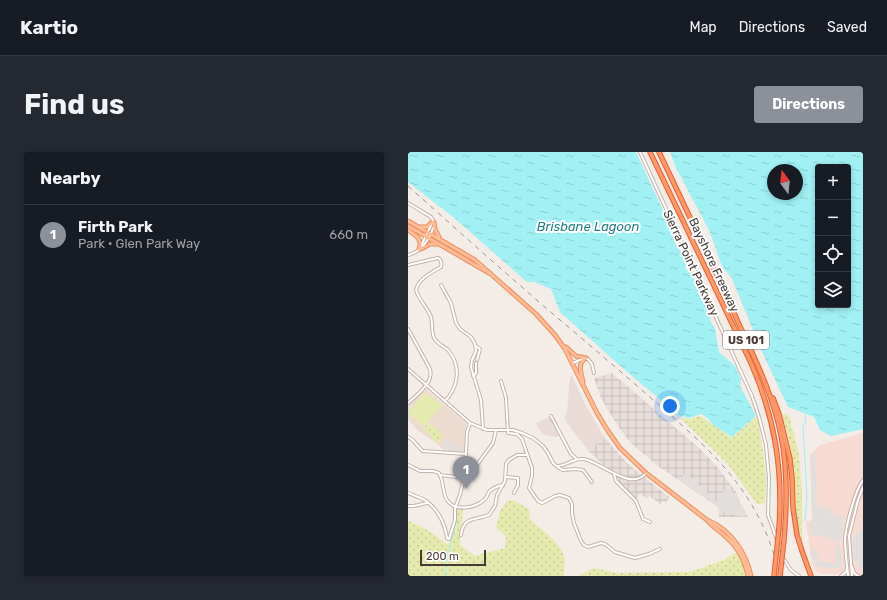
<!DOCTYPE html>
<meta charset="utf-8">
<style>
:root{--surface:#171b24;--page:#242831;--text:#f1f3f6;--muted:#9ea1a6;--line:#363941;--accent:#8c9099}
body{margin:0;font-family:Rubik,sans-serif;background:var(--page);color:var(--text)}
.controls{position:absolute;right:12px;top:12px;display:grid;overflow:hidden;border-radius:4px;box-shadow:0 2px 6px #0003}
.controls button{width:36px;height:36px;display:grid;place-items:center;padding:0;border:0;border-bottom:1px solid var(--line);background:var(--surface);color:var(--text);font:20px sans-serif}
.compass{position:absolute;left:359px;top:12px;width:36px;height:36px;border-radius:50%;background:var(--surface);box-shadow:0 2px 6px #0003;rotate:345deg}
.scale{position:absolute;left:12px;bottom:10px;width:66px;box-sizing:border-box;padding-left:4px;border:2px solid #483a36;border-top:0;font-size:11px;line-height:14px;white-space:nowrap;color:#483a36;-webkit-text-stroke:3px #fff;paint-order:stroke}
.you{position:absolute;left:262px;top:254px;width:14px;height:14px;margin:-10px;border:3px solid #fff;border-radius:50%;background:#1a73e8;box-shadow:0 0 0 6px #1a73e833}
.badge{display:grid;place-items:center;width:26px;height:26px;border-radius:50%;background:var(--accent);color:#fff;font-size:13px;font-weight:700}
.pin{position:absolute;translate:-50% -33px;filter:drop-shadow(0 1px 2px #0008)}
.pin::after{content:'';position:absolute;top:21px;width:14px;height:12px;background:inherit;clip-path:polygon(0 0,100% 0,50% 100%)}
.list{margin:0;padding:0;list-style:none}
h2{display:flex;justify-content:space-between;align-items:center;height:52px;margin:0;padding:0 16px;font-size:17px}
h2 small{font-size:13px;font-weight:400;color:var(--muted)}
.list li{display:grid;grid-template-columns:26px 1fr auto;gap:12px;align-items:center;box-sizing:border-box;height:60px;padding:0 16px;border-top:1px solid var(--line)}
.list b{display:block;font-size:15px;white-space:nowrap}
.list p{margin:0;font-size:13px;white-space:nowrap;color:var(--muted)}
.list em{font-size:13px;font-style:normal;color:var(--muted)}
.icon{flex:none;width:22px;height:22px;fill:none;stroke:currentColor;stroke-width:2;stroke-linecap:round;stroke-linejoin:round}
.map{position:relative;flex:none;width:455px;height:424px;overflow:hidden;border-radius:4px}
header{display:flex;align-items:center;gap:24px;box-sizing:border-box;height:56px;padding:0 20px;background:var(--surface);border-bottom:1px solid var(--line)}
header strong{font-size:19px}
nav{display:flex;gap:22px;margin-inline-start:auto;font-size:14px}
.intro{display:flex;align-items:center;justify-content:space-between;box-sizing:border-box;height:96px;padding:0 24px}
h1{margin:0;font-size:28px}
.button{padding:10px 18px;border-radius:4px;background:var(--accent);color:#fff;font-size:14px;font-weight:700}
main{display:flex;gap:24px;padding:0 24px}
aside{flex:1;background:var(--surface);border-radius:4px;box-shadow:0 2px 6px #0003}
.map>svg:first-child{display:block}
</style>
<header>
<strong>Kartio</strong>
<nav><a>Map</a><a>Directions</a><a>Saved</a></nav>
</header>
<div class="intro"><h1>Find us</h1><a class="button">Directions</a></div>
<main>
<aside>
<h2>Nearby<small></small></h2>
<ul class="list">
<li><span class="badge">1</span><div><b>Firth Park</b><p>Park · Glen Park Way</p></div><em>660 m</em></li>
</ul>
</aside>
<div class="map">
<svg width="455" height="424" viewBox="0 0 455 424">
<defs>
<pattern id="industrial-grid" width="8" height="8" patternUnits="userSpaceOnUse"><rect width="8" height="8" fill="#e7dedc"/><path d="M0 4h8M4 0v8" fill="none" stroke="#c8bfbd"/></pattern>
<pattern id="grass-dots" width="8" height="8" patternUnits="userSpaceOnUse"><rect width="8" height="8" fill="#e5ebae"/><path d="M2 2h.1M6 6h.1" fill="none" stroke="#c6ca96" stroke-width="1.8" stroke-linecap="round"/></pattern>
<pattern id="water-ripples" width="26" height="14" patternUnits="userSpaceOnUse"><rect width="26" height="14" fill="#a0f0f4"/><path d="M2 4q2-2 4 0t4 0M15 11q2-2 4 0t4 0" fill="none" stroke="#8bcfd2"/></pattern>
</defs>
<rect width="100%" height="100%" fill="#f4ece7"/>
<g fill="#e9dbd5">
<path d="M164,224L177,252L197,286L180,298L159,271L156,265L159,260L162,225Z"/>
<path d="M142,265L152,283L148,285L134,282L128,271Z"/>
</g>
<path fill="#f7dad1" d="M455,281V423L413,422L408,419L404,411L398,370L404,368L402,303L412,293Z"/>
<g fill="url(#industrial-grid)">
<path d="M204,221L291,296L311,317L328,340L332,351L340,365H311L310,355L250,314L223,291L209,273L193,246L186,226Z"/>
<path d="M197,286L220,312L261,345L258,351L254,349L252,352L241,344L239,347L232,342L228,347L210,331L208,326L209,322L199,317L180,298Z"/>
</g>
<path fill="#eedbd0" d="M18,237L58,271L56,301L37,300L32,294L8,277L0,267V254Z"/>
<g fill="url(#grass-dots)">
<path d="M379,262L382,267L391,303L394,339V393L388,368L385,310L381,288L374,263Z"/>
<path d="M292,264L324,286L349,264C354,293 360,321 357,351L349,352L319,311L272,266L282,267Z"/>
<path d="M21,271L28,276L35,284L30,292L16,277Z"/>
<path d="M105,348L121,357L122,367C133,377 155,392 157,408C157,413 156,419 156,424H0V369C14,373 28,384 40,393C45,383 48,367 48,356L55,357L52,393L67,404L97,396L98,384L88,376L92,359L99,349Z"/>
<path d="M329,400L335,413L337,424H171L186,416L208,421L281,420L316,408Z"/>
</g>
<path fill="#e5ebae" d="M17,241L35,253L17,273H13L1,261V259Z"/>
<g fill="#e2dedc">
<path d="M40,287L56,299V300L37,299L35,291L36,288Z"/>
<path d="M408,302V308H407L408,322H409V353L423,357V362L413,365L426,362L427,363V362L437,365L435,370H434L435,372L432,390H431V397H433L434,411V414L431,416L409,415L402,402L404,397L406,396L412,410L427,411L428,412L429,411V409H428L426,398H429L428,390L415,383H412L404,385L401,374L404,368L407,367L406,365H404L403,320L402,303Z"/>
<path d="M278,321L307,347L306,348L307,349L312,346L311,344L318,336L320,338L322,336L336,357L338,363L334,365L313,360L308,353L271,328Z"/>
<path d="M455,377V419L446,408L445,388L446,383Z"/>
</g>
<g fill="url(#water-ripples)" fill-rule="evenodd">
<path d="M0,0H228L266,82V89L279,109L277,117C286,123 292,132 290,143L296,145L302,161V168L307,177L311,200L327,214L333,227L332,234L348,264L324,285L305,273L301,267L293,262L281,266L272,264L218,219L152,160L143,137L126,130H119L45,65L0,30Z"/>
<path d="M262,0H455V277L423,284L412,278L406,265L380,255L355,202L324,127L314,114L301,78L268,16ZM410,15H440V153H410ZM365,18H389V42H365Z"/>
</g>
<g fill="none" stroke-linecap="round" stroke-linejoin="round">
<g stroke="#a0f0f4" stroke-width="1">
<path d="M397,369L399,345L395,274L397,271L398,262"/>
<path d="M37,424C35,403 51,382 48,357"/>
</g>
<g stroke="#c4b3ac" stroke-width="4">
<g id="minor">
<path d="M232,0L344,244L351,265L358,293L361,326L360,363L369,388"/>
<path d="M0,51L23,65L26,70"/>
<path d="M13,94L24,71"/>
<path d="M0,103C14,100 21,88 26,74"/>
<path d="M0,113L30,106C33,107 34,112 33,115C24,120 10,127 8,138C11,148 19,155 23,165C25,172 23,179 26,186C29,192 36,194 40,198C54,214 50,236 37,249"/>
<path d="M33,133L43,151L48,171L52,177L63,185L67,192L68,199L64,208L63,215L73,248L75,277"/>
<path d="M0,177L21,215C28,229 10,242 0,251"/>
<path d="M68,194L72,197L69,208"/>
<path d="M165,211L174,207H180L184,212L186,221"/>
<path d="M0,217L62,271L79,278H105L114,281L125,286L135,294L140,301L145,311L151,316L155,318L167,317L175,318L184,330"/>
<path d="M65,224L68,221V211"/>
<path d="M93,229L98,246L100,281L109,282L114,287L124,316V324L121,336L130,349L134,351L147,344L152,343L161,346L164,352V361L166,371L173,389L176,393L180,395L193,391L197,392L207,400L227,406L241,402L252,397"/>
<path d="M143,264L163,302L169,307"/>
<path d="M0,285C7,288 9,295 15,299L58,302"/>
<path d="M0,313L12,319H25L31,321C36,329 34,340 39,348C47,360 67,356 76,348C79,346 79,343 81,340C84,336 90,334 95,333"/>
<path d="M149,314C159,314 164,306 176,307C193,310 223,340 238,321"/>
<path d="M57,321H63L85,291L88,278"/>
<path d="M206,322L208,329L228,349L235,367L242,370"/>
<path d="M32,323L56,326"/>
<path d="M98,325L110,326V333L106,341"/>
<path d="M0,341C5,343 10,345 15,347C29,355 37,371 39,386L41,387"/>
<path d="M0,354H6L19,351"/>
<path d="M53,383C55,364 69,368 81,363L87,354L89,343L97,329L98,312L101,308L109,303H119"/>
<path d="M41,387L47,368V356L52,343L57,321L59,280L62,271"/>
<path d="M371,392L374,401"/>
<path d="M375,406L383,418L391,424"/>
<path d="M444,415L446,421L450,424"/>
<path d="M433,424L438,420L439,416"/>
<path d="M440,424C439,412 437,399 437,387C438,374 447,338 455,328"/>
<path d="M444,424L441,384L450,348L455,335"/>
</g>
</g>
<g stroke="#ea8f5f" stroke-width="5">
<g id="major">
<path d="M0,69L67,108L128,162L147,183L157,197L189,261L200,279L212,296L238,321L299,368C305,375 312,379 318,385C330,395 337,409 340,424"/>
<path d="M26,70L27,77L31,85"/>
<path d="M0,74L81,121"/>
<path d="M12,75H19L24,70"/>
<path d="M0,78C7,83 15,87 11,97"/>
<path d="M13,97L22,92H30"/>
<path d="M158,195L168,204L178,206"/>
<path d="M175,230C173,221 169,211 178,206"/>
<path d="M301,369C323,378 338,401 343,424"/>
</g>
</g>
<g stroke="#e66230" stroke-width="5.5">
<g id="highway">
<path d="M242,0L343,211C367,266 375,317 371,376"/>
<path d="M251,0C278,57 305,113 330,170C347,207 365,243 373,283C380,318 379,353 376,388"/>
<path d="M365,246L371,262L382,307L384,326L385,356L389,383L394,399L403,424"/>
</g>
</g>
<use href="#minor" stroke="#fff" stroke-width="2"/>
<use href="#major" stroke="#ffbb96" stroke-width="3"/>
<use href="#highway" stroke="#ff9768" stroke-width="3.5"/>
<path stroke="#979797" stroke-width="1" stroke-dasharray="5 5" stroke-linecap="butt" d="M0,34C48,77 96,120 145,162C178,190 211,218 244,247C306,301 352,340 372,424"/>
<g stroke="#e66230" stroke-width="5.5" stroke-linecap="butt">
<g id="highway-bridge">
<path d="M366,424L371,376"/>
<path d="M372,424L376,388"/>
</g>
</g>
<use href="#highway-bridge" stroke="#ff9768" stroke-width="3.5"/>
</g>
<g text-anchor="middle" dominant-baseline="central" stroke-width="4" stroke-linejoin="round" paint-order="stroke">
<rect fill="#fff" stroke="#7f7572" stroke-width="1" x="315" y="179" width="46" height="18" rx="3"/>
<g font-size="11" font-weight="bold" fill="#483a36">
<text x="338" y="188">US 101</text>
</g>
<g font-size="12" fill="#483a36" stroke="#fff">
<text transform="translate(283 111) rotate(65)">Sierra Point Parkway</text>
<text transform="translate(306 113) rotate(65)">Bayshore Freeway</text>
</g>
<g font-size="13" font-style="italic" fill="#218187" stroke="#fff">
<text x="180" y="74">Brisbane Lagoon</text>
</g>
</g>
</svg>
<div class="controls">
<button>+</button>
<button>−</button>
<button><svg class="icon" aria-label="locate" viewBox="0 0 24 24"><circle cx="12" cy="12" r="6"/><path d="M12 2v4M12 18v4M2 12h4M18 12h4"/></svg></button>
<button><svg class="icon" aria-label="layers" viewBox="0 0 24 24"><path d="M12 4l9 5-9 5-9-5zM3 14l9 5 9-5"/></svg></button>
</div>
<svg class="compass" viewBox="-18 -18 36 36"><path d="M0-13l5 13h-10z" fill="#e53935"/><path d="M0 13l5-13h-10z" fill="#9ea1a6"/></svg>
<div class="scale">200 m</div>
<div class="you"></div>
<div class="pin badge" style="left:58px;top:337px">1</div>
</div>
</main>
